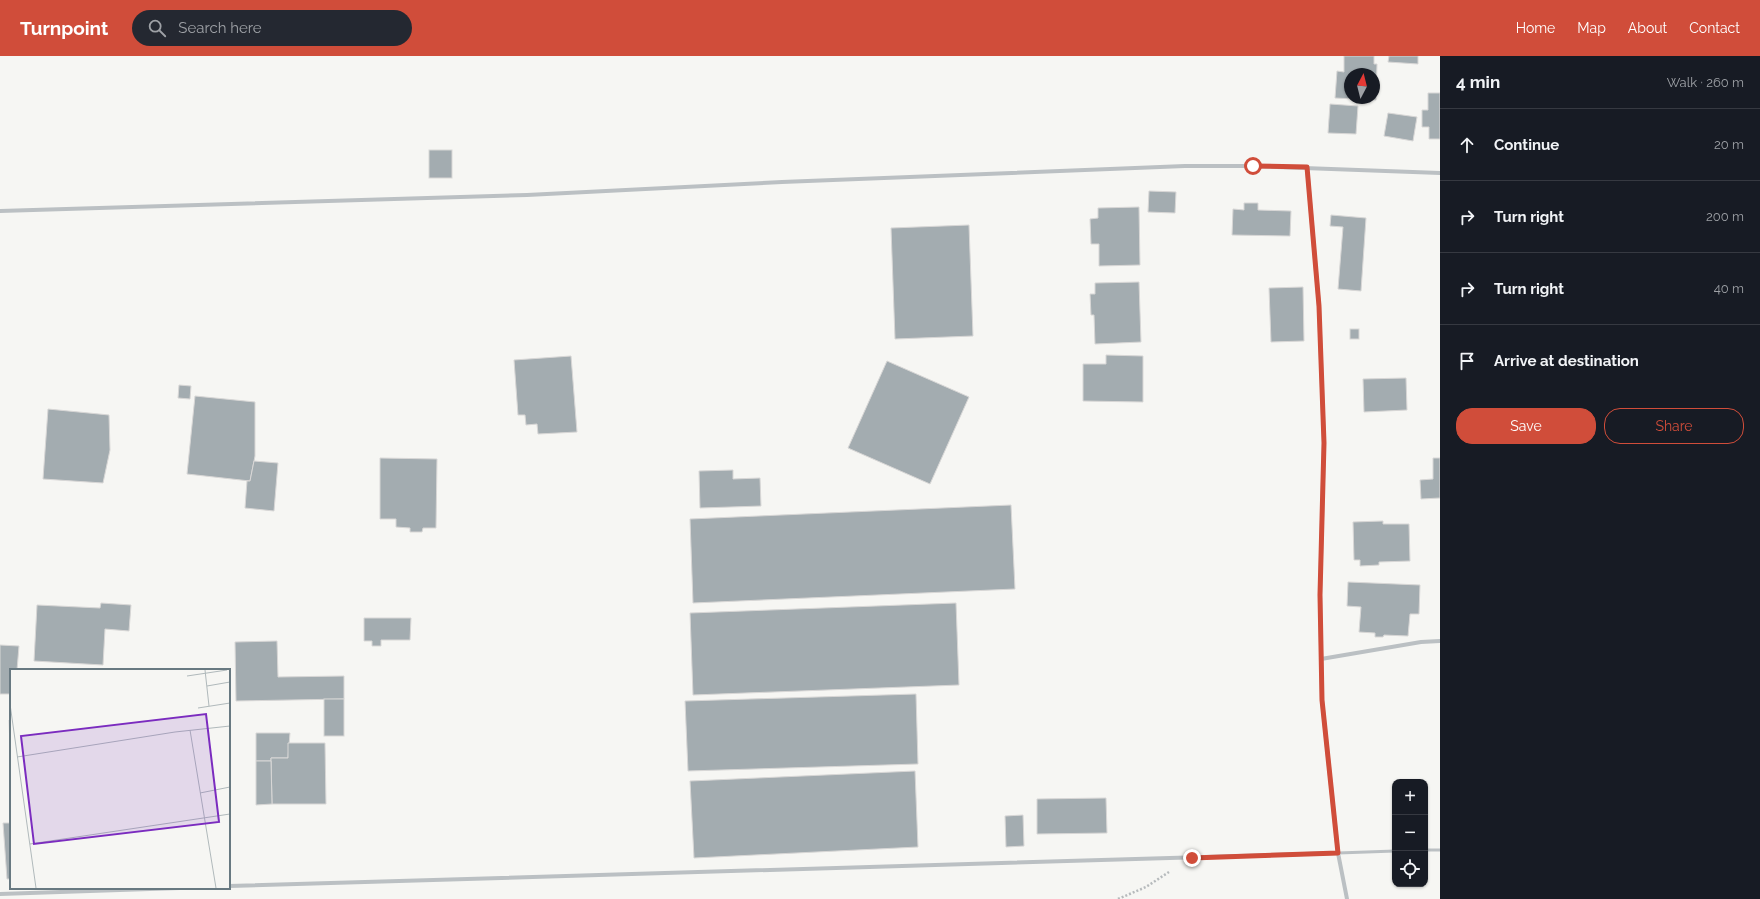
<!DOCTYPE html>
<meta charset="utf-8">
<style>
:root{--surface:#171b24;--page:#242831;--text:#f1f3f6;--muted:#9ea1a6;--line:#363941;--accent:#d04d3a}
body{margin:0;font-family:Raleway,sans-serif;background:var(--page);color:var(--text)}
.controls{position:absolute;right:12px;bottom:12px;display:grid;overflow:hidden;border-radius:8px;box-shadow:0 1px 3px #0004}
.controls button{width:36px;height:36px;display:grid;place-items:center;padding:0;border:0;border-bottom:1px solid var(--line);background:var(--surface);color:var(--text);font:20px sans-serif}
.compass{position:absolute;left:1344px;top:12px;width:36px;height:36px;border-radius:50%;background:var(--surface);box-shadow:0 1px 3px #0004;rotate:7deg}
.stop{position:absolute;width:12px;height:12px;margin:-9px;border:3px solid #d04d3a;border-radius:50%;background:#fff}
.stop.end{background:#d04d3a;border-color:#fff;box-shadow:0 1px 4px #0008}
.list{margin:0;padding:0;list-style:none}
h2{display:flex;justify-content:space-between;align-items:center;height:52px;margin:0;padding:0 16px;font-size:17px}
h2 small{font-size:13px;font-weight:400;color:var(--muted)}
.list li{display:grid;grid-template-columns:26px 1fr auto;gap:12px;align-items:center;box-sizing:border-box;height:72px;padding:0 16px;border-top:1px solid var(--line)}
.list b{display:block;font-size:15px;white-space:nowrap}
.list em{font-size:13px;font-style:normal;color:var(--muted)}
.actions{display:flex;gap:8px;padding:12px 16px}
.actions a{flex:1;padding:9px 0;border:1px solid var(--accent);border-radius:16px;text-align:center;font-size:14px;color:var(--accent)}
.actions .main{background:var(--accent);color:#fff}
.icon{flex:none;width:22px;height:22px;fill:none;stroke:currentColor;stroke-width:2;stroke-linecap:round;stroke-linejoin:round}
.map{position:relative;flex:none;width:1440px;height:843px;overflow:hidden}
header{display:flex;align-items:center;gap:24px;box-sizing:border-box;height:56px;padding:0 20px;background:var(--accent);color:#fff}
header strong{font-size:19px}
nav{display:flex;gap:22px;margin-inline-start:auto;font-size:14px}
.search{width:280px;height:36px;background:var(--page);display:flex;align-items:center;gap:10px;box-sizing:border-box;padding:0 14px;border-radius:22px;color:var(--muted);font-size:15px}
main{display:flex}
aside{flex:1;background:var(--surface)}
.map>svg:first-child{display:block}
</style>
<header>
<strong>Turnpoint</strong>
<div class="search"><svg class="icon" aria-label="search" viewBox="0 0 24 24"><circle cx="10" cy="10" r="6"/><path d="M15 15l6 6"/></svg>Search here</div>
<nav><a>Home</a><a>Map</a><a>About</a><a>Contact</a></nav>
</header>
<main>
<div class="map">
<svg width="1440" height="843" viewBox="0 0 1440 843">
<rect width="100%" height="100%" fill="#f6f6f3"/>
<g fill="#a3acb0" stroke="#d8d7d6" fill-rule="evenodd">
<path d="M1344,0H1374V8H1377L1376,44L1335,42L1337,15L1344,16ZM1350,18H1374V42H1350Z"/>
<path d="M1389,0H1418V8L1388,6Z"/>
<path d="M1428,37H1440V83H1429V71H1422V54H1428Z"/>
<path d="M1330,48L1358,50L1356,78L1328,77Z"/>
<path d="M1388,57L1417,61L1413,85L1384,80Z"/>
<rect x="429" y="94" width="23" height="28"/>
<path d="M1149,135L1176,136L1175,157L1148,156Z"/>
<path d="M1244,147H1258V154L1291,155L1290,180L1232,179L1233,153L1244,154Z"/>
<path d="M1139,151L1140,209L1099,210V188H1091L1090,163L1098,162V152Z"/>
<path d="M1331,159L1366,162L1361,235L1338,233L1343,171L1330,170Z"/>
<path d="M969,169L973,280L895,283L891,172Z"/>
<path d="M1139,226L1141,286L1095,288L1094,259H1091L1090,238H1095V227Z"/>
<path d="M1303,231L1304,285L1271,286L1269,232Z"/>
<rect x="1350" y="273" width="9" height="10"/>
<path d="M1106,299L1143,300V346L1083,345V308H1106Z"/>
<path d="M571,300L577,376L538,378L537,368L526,369L525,359H518L514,304Z"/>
<path d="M887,305L969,341L930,428L848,392Z"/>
<path d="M1406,322L1407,354L1364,356L1363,323Z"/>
<path d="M179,329L191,330L190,343L178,342Z"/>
<path d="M195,340L255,346V400L250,425L187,418Z"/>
<path d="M48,353L109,359L110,394L103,427L43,423Z"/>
<path d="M380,402L437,403L436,472H423L422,476H410V472L396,471V463H380Z"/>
<path d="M1433,402H1440V442L1421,443L1420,424L1433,423Z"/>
<path d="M254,405L278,407L274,455L245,452L247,425H250Z"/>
<path d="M733,414V423L760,422L761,450L700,452L699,415Z"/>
<path d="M1011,449L1015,533L693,547L690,463Z"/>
<path d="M1383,465V468H1409L1410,505L1379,506V509L1360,510V504H1354L1353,466Z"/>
<path d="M1348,526L1420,529L1419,558H1410L1408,580L1384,579L1383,581H1375V577L1359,576L1361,551L1347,550Z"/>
<path d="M101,547L131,549L129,575L105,573L103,609L34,605L37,549L100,552Z"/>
<path d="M956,547L959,629L693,639L690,557Z"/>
<path d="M364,562H411L410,584H381V590H372V585H364Z"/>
<path d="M277,585L278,621L344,620V643L236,645L235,586Z"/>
<path d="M0,589L19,590L17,614H11V638H0Z"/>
<path d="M916,638L918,708L688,715L685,645Z"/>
<rect x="324" y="643" width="20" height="37"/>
<path d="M9,664H11V691H10Z"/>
<path d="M256,677H290L288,702H271V705H256Z"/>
<path d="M288,687H325L326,748H272L271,702H288Z"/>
<path d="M256,705H271L272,748L256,749Z"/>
<path d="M915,715L918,791L694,802L690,725Z"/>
<path d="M1106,742L1107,777L1037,778V743Z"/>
<path d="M1023,759L1024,790L1006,791L1005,760Z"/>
<path d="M3,767H11V823H7Z"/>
</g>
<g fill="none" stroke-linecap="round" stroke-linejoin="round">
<path stroke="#b6babc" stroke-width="2.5" stroke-dasharray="2 2" stroke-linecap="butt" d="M1118,843L1146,831L1169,816"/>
<g stroke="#bbc0c3" stroke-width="3">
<path d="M1425,794H1440"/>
<path d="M1338,797L1395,795"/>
</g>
<g stroke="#bbc0c3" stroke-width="4">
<path d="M1307,111L1319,250L1324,387L1320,539L1322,644L1338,797L1347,843"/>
<path d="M0,155L527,139L782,126L1185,110H1253L1440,117"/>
<path d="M1321,603L1421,586L1440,585"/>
<path d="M229,830L1338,797"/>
<path d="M0,838L180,832"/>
</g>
</g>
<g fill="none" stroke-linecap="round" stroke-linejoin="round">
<path stroke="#d04d3a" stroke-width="5" d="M1192,802L1338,797L1322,644L1320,539L1324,387L1319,250L1307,111L1253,110"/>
</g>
<g transform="translate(10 613)">
<rect width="220" height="220" fill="#f6f6f3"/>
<path fill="none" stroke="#b0b9bb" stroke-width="1" d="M195,1L199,37M177,7L217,1M197,17L220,13M0,35L26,219M188,39L220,34M180,61L206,219M7,88L165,63L220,57M190,124L220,118M20,175L220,145"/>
<path fill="#7b2cbf" fill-opacity="0.15" stroke="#7b2cbf" stroke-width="2" d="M196,45L209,153L24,175L11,67Z"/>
<rect width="220" height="220" fill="none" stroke="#687981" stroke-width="2"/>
</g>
</svg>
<div class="controls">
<button>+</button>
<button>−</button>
<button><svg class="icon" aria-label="locate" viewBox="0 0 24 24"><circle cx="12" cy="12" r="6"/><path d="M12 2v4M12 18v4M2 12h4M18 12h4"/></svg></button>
</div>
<svg class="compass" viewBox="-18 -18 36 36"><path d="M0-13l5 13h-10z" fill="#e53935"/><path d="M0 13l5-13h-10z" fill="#9ea1a6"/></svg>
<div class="stop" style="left:1253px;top:110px"></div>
<div class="stop end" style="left:1192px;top:802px"></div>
</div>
<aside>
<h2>4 min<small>Walk · 260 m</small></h2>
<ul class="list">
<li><svg class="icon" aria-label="ahead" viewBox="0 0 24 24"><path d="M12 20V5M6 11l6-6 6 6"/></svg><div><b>Continue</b></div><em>20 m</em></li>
<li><svg class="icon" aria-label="right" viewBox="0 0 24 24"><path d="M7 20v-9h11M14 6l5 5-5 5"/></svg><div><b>Turn right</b></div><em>200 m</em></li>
<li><svg class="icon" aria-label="right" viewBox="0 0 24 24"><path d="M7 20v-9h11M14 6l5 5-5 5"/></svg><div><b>Turn right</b></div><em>40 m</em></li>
<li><svg class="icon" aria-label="arrive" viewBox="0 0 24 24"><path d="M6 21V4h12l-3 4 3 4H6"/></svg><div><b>Arrive at destination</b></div></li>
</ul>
<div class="actions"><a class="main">Save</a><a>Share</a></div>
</aside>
</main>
